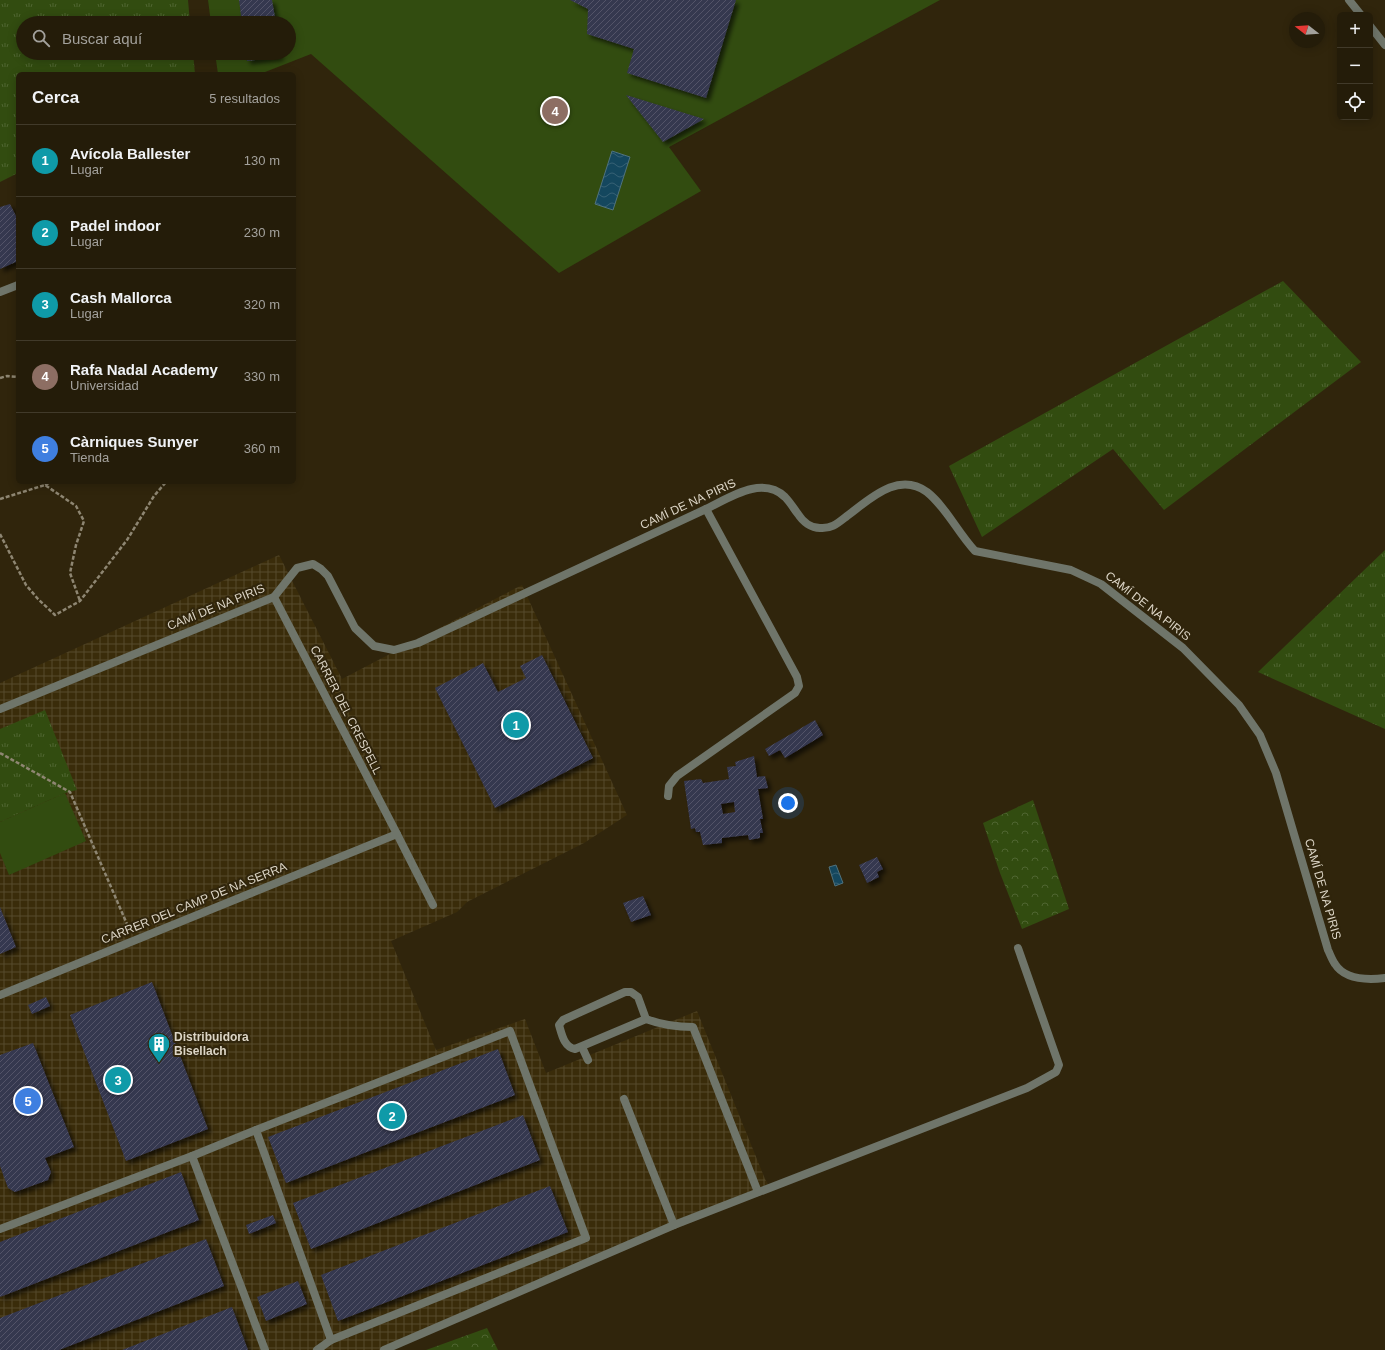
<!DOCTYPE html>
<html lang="es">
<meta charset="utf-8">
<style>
:root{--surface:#241c09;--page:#302917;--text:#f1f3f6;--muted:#a3a19c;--line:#413a2a;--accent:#1a73e8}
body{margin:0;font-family:Arial,sans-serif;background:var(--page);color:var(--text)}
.controls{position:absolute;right:12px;top:12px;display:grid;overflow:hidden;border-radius:6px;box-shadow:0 2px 10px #0003}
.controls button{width:36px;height:36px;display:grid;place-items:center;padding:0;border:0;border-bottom:1px solid var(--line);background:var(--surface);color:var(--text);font:20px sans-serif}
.compass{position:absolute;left:1289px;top:12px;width:36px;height:36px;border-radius:50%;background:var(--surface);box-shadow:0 2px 10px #0003;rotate:287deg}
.you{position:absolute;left:788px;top:803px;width:14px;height:14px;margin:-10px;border:3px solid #fff;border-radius:50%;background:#1a73e8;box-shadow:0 0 0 6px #1a73e833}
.badge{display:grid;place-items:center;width:26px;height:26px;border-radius:50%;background:var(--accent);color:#fff;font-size:13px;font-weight:700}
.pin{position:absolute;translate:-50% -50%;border:2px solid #fff;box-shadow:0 1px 4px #0006}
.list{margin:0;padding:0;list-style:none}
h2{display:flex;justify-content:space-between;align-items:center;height:52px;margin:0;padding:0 16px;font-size:17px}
h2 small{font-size:13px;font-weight:400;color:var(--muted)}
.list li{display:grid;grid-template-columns:26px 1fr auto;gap:12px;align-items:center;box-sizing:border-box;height:72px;padding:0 16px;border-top:1px solid var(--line)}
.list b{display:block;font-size:15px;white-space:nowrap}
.list p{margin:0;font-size:13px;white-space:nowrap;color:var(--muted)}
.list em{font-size:13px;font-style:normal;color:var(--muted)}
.icon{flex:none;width:22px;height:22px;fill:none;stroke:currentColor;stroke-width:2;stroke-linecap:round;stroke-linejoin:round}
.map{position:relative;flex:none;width:1385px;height:1350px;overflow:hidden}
.search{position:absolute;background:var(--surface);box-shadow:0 2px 10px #0003;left:16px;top:16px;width:280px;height:44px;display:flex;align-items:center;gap:10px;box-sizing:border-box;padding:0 14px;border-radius:22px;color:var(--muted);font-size:15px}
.panel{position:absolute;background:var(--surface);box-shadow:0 2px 10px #0003;left:16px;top:72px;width:280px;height:412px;border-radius:6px}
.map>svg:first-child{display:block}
</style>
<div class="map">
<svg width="1385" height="1350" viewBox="0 0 1385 1350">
<defs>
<pattern id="industrial-grid" width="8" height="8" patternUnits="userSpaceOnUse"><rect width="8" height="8" fill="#3a2c0a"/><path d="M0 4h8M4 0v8" fill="none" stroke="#564a2c"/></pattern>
<pattern id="grass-tufts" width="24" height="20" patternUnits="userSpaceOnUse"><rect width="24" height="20" fill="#324c10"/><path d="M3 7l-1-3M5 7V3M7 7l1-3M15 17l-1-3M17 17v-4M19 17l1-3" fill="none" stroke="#4f6531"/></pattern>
<pattern id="forest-crowns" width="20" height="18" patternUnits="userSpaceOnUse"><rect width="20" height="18" fill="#324c10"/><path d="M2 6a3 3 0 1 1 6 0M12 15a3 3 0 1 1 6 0" fill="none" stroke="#4f6531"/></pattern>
<pattern id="water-waves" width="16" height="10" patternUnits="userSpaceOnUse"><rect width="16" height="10" fill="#14475e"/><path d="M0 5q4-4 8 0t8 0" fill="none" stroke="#366174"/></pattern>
<pattern id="building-hatch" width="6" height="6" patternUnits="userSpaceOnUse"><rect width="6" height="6" fill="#36374f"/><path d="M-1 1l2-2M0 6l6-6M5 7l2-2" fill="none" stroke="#525367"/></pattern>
<filter id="shadow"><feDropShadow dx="3.5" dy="3.5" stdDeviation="2" flood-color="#0009"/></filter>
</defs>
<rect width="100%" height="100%" fill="#30250c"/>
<path fill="url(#industrial-grid)" d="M279,555L342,679L522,585L627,815L584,843L467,902L457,912L391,941L436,1050L525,1019L546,1073L697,1011L765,1179L771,1189L384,1350H0V683Z"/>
<g fill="url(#grass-tufts)">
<path d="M0,0H188L190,23H23V53H193L195,74H18V173L0,182Z"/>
<path d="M1283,281L1361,362L1164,510L1113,449L982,537L949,466Z"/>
<path d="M1385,550V729L1258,672Z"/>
<path d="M45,710L77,790L65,793L0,822V729Z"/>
</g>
<g fill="url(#forest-crowns)">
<path d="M1033,800L1069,909L1022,929L1000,873L983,823Z"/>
<path d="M487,1328L498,1350H426Z"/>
</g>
<g fill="#324c10">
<path d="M208,0H940L669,147L701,191L559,273L311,54L260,74H218L215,53H289V23H211Z"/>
<path d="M65,793L86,841L9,875L0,853V822Z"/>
</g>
<g fill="url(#water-waves)" stroke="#50727d">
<path d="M612,151L630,157L613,210L595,204Z"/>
<path d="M836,865L843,883L835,886L829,867Z"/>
</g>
<g fill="url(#building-hatch)" fill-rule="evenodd" filter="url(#shadow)">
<path d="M239,0H272L276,23H242Z"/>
<path d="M570,0H736L706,98L627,73L634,49L587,34L588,9Z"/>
<path d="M246,53H280V57L247,61Z"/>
<path d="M626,95L704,119L663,142Z"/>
<path d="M10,204L18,220V261L0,269V207Z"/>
<path d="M542,655L593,758L495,808L435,688L483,663L498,692L526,678L520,666Z"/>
<path d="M815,720L823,735L785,758L780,750L769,756L765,749Z"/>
<path d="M754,756L757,777L765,776L768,788L758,789L763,819H760L763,833H760V838L749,840L748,835L722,838V843L703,845L700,832H696L695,828L691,829L684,781L701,779L703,783L729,779L727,767L736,766L735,762ZM734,802L735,812L723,814L721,804Z"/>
<path d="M877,857L883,869L877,872L879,877L867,883L859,865Z"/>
<path d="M643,896L651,915L631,922L623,903Z"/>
<path d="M0,907L16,947L0,954Z"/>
<path d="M152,982L208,1129L126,1161L70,1015Z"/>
<path d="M46,997L50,1006L32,1014L28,1005Z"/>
<path d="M33,1043L74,1147L45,1158L51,1172L48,1180L15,1192L8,1188L0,1166V1055Z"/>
<path d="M498,1049L515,1095L286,1183L268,1137Z"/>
<path d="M523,1115L540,1160L311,1249L293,1203Z"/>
<path d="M181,1172L199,1220L0,1297V1242Z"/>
<path d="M550,1186L568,1232L338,1321L321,1275Z"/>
<path d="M273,1215L276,1223L249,1234L246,1225Z"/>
<path d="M206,1239L224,1286L59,1350H0V1318Z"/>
<path d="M298,1281L307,1304L266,1321L257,1297Z"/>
<path d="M232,1307L248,1350H122Z"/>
</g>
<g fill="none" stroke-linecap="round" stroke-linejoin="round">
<g stroke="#8e8672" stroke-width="2.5" stroke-dasharray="4 2" stroke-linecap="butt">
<path d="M0,378L7,376L18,377"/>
<path d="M45,485L51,482"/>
<path d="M0,499L45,485L76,506L84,521L76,545L70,573L80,601"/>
<path d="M0,534L26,585L38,599L55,615L80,601L127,540L154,496L166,482"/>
<path d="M0,753L70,792L130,931"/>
</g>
<g stroke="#6f756a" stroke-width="8">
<path d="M274,597L297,568L313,564L321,569L328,576L355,628L374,646L394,650L418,643L706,509C729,498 762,475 785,497C790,502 794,509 798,514C803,522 811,528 820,528C832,529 838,523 847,516C870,499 898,471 927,492C946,507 958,533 975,551L1071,570L1101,584L1183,648L1239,705L1260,735L1276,773L1328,950C1330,954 1332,960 1335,964C1345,980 1368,980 1385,978"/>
<path d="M668,796L669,786L677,776L795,693L799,686L797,677L706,509"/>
<path d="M646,1019L575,1049C564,1047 562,1035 559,1025L563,1020L625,992H631L638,997L646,1019C662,1025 677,1027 693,1027L758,1192"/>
<path d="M582,1047L588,1060"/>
<path d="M624,1099L674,1225"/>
<path d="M256,1130L510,1031L586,1238L331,1340"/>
<path d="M192,1156L256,1130L331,1340L317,1350"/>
<path d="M0,1229L192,1156L265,1350"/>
</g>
<g stroke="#6f756a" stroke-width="8">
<path d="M1349,0L1361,15"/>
<path d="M1370,26L1385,45"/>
<path d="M0,292L18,285"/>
<path d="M0,709L274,597L397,834L433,905"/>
<path d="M0,995L397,834"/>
<path d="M384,1350L674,1225L1027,1088L1056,1072L1059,1065L1018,948"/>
</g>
</g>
<defs>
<g id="building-pin" transform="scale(1.15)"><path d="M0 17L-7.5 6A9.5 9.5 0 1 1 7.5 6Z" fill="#0f9aa8" stroke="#30250c"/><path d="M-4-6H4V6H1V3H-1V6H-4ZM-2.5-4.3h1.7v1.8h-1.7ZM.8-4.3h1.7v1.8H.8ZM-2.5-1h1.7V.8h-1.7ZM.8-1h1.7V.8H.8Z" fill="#fff"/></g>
</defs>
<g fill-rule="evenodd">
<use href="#building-pin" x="159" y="1044"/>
</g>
<g text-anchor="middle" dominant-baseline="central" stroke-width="4" stroke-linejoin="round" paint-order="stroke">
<g font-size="12" fill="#dcd5c6" stroke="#30250c">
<text transform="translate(688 504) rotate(-25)">CAMÍ DE NA PIRIS</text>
<text transform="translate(1148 606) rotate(38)">CAMÍ DE NA PIRIS</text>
<text transform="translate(216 607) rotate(-22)">CAMÍ DE NA PIRIS</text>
<text transform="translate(346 710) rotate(63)">CARRER DEL CRESPELL</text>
<text transform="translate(1323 889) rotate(74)">CAMÍ DE NA PIRIS</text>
<text transform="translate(194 903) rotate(-22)">CARRER DEL CAMP DE NA SERRA</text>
</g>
<g font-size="12" font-weight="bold" fill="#dcd5c6" stroke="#30250c" text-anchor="start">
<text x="174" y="1037">Distribuidora<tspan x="174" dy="14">Bisellach</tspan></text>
</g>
</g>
</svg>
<div class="controls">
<button>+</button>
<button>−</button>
<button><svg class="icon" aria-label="locate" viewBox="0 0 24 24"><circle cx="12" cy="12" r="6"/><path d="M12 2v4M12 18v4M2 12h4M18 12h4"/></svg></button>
</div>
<svg class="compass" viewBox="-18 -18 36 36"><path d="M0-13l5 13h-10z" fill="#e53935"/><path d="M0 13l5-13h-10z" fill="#a3a19c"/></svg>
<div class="you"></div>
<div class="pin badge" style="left:516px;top:725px;background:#0f9aa8">1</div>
<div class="pin badge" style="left:392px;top:1116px;background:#0f9aa8">2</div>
<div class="pin badge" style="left:118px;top:1080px;background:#0f9aa8">3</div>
<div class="pin badge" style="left:555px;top:111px;background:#8d6e63">4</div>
<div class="pin badge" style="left:28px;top:1101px;background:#3f7fe0">5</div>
<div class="search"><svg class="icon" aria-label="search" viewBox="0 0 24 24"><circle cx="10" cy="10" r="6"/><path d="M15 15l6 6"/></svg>Buscar aquí</div>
<section class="panel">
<h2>Cerca<small>5 resultados</small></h2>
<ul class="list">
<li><span class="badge" style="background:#0f9aa8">1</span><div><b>Avícola Ballester</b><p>Lugar</p></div><em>130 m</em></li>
<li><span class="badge" style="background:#0f9aa8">2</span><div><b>Padel indoor</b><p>Lugar</p></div><em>230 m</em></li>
<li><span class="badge" style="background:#0f9aa8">3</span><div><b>Cash Mallorca</b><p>Lugar</p></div><em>320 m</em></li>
<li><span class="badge" style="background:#8d6e63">4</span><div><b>Rafa Nadal Academy</b><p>Universidad</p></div><em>330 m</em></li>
<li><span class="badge" style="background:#3f7fe0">5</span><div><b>Càrniques Sunyer</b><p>Tienda</p></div><em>360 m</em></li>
</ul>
</section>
</div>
